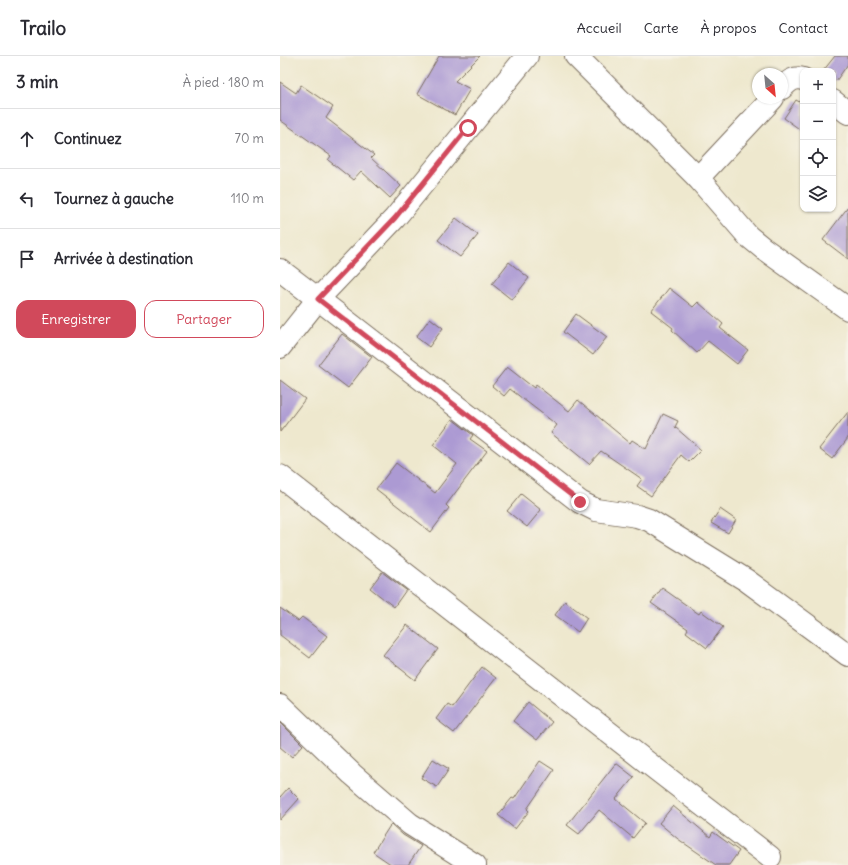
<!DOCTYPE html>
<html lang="fr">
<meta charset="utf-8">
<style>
:root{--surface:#fff;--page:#f2f2f3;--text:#2b2b33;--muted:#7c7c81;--line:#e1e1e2;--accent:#d1495b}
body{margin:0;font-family:Delius,sans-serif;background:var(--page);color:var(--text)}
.controls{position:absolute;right:12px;top:12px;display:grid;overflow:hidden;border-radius:8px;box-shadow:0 1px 3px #0004}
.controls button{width:36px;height:36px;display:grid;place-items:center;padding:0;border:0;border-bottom:1px solid var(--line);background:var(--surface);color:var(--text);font:20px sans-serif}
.compass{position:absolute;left:472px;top:12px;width:36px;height:36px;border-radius:50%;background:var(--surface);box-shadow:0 1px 3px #0004;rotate:153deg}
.stop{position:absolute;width:12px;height:12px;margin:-9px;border:3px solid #d1495b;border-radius:50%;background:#fff}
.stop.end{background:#d1495b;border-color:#fff;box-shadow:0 1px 4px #0008}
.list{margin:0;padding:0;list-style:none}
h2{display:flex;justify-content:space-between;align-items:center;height:52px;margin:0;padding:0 16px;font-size:17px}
h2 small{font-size:13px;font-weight:400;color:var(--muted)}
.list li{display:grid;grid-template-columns:26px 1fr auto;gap:12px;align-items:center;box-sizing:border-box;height:60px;padding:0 16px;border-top:1px solid var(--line)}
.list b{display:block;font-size:15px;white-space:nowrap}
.list em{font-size:13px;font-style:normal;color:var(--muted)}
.actions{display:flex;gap:8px;padding:12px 16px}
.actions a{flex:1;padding:9px 0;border:1px solid var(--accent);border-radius:12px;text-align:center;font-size:14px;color:var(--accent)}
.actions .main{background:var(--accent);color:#fff}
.icon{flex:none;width:22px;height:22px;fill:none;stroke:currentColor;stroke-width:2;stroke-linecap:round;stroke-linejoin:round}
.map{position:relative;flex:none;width:568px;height:809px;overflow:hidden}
header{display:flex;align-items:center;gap:24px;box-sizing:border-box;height:56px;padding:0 20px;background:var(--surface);border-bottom:1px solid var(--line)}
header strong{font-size:19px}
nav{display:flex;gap:22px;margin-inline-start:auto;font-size:14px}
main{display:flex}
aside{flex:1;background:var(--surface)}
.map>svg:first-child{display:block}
</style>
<header>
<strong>Trailo</strong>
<nav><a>Accueil</a><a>Carte</a><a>À propos</a><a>Contact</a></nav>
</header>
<main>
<aside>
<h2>3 min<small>À pied · 180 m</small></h2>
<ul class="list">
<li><svg class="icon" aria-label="ahead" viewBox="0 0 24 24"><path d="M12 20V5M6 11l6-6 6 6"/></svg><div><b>Continuez</b></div><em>70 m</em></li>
<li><svg class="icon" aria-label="left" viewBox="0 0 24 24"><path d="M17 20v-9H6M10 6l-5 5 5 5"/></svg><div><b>Tournez à gauche</b></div><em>110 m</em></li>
<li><svg class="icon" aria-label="arrive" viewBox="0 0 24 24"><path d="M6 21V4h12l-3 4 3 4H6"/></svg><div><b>Arrivée à destination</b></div></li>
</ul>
<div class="actions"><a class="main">Enregistrer</a><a>Partager</a></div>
</aside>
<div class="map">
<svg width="568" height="809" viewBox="0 0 568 809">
<rect width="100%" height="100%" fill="#f7f3e8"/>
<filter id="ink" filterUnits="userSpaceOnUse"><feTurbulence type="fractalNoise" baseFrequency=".025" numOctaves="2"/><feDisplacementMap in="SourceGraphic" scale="8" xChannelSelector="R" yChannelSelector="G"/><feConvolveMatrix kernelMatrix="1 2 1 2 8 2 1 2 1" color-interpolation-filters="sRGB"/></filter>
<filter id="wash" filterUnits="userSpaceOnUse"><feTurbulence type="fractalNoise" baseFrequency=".012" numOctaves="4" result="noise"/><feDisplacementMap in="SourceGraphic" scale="16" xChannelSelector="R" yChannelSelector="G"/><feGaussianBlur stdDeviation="0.9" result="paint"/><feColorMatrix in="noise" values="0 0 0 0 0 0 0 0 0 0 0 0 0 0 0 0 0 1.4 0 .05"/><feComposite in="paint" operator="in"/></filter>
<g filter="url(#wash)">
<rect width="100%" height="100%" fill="#eee8ce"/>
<g id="blocks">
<g fill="#ac9ad3">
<path d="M159,0H200L175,25L190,33L175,59L137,38Z"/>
<path d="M555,0H568V8L556,25L553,22V15H543Z"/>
<path d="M0,26L16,37L21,29L53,51L46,62L94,99L91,102L121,130L110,142L81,115L73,124L48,104L51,100L0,64Z"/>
<path d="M516,44L523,48L522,75L504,62Z"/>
<path d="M568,151V203L543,184Z"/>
<path d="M176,162L198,179L180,201L158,184Z"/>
<path d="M229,206L249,222L232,244L212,228Z"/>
<path d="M389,232L413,251L418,246L443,268L440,272L468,294L457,308L428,285L417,297L392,274L393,272L371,255Z"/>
<path d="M296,258L327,281L313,299L283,276Z"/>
<path d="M150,262L163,272L149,291L136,281Z"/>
<path d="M62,278L92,301L68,332L38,309Z"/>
<path d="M227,311L254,332L256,329L289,355L298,344L350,387L352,384L366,393L383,358L398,365L395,371L421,394L409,406L401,399L371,440L357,430L362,423L321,395L309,408L271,377L277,369L230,333L224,340L212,330Z"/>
<path d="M0,324L25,343L0,376Z"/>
<path d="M568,356V382L552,403L539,393Z"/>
<path d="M172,363L193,379L190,383L207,395L166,449L169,452L151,476L96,433L116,407L155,437L177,408L153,389Z"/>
<path d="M241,438L261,454L247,471L227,455Z"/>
<path d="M440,453L456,464L448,477L431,467Z"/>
<path d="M102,516L126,534L114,551L90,532Z"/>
<path d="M382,532L419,558L421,555L443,571L427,592L406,576L408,573L371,547Z"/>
<path d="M285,545L307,562L298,576L275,559Z"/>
<path d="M0,552L18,565L22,561L47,580L30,602L0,579Z"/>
<path d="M127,569L158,593L135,624L103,599Z"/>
<path d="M202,611L216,622L174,677L156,663L167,648L172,651Z"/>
<path d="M248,646L272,666L257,684L233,665Z"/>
<path d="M0,666L23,689L12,701L0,691Z"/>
<path d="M153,703L169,713L157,731L141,722Z"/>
<path d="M260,705L274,714L247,753L249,755L235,773L218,759L232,742L234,743Z"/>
<path d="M336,707L354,721L336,743L365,767L353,782L319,754L299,778L287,769Z"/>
<path d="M8,732L19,743L0,764V741Z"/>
<path d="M393,750L430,781L433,776L459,795L449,809H436L398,783L379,767Z"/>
<path d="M111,768L123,779L141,790L128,809H112L93,796Z"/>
</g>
</g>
</g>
<g filter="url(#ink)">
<use href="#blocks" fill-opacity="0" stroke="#7a6c5c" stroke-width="1"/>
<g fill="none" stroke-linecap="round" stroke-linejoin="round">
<g stroke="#7a6c5c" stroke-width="24">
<g id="minor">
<path d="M296,0L418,122L468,180L484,193L568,253"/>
<path d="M502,32C508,26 514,20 523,23"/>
<path d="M553,45L568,57"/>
<path d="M418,122L493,42"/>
<path d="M0,214L38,243L300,446L316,454L357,460L369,464L466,524L568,599"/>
<path d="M0,291L38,243L115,162L247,0"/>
<path d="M0,420L377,714L490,801"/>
<path d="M0,649L72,718L130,768L195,809"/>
</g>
</g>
<use href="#minor" stroke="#fff" stroke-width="22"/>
</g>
</g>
<g fill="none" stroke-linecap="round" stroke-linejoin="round" filter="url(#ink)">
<path stroke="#d1495b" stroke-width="5" d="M188,72L115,162L38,243L300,446"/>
</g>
</svg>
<div class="controls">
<button>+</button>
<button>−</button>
<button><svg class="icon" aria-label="locate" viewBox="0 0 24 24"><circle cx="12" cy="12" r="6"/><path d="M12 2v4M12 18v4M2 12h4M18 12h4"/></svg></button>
<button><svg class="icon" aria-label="layers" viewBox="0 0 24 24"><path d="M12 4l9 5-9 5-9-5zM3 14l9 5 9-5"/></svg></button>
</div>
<svg class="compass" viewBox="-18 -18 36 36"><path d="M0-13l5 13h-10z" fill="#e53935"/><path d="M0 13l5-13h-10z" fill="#7c7c81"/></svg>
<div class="stop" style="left:188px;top:72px"></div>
<div class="stop end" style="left:300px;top:446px"></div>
</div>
</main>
